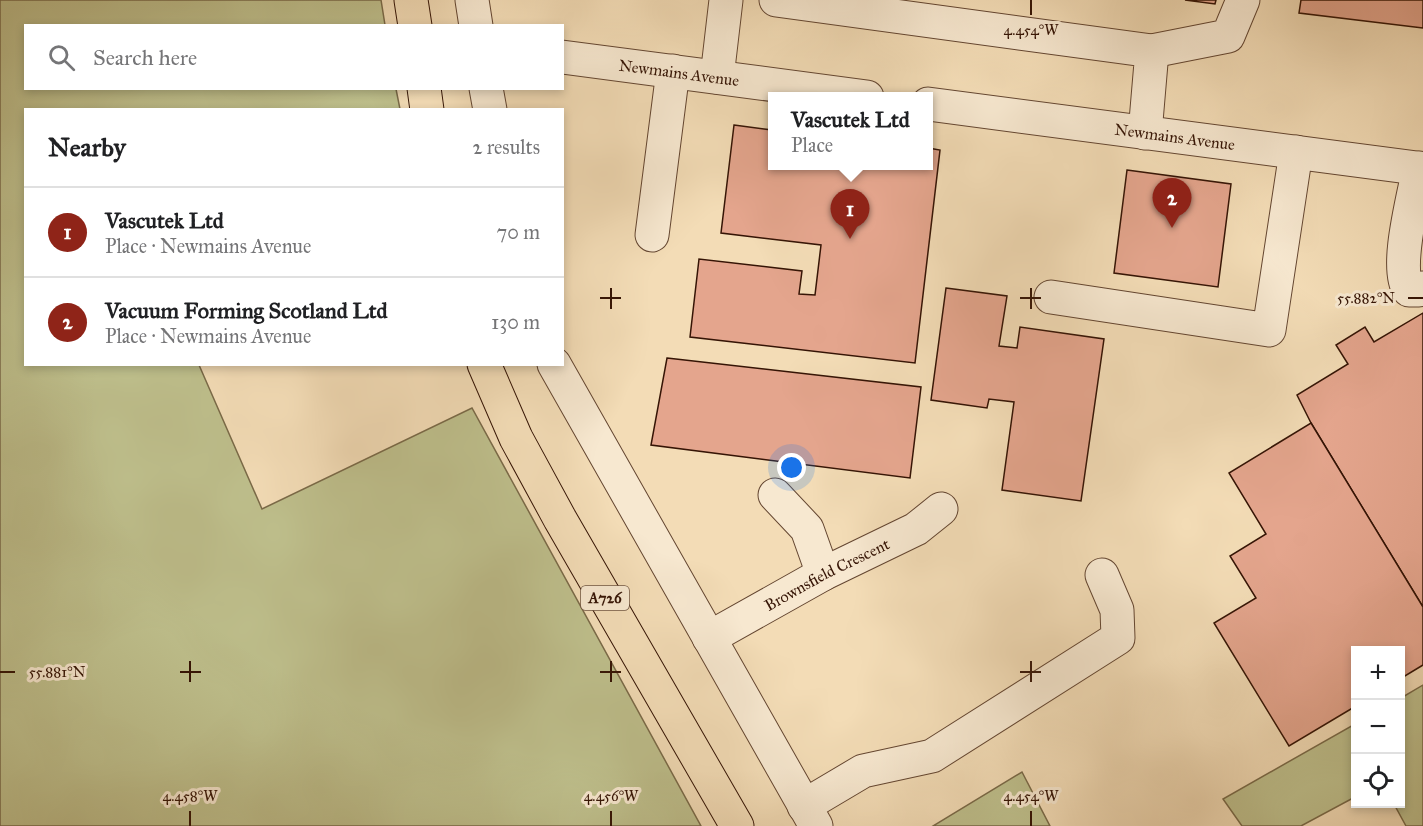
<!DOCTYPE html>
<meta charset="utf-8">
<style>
:root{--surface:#fff;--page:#f6f6f6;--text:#202124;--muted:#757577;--line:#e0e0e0;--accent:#8f2418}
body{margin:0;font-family:"IM FELL Great Primer",serif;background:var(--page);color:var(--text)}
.controls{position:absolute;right:18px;bottom:18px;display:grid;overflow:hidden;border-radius:0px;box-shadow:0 3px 9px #0003}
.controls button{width:54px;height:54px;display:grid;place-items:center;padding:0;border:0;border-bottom:2px solid var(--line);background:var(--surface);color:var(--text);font:30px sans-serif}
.you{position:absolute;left:792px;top:468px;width:21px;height:21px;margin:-15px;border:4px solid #fff;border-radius:50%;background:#1a73e8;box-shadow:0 0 0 9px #1a73e833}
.badge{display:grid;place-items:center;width:39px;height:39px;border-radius:50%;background:var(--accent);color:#fff;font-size:20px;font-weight:700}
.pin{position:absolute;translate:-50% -50px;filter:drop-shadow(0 2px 3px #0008)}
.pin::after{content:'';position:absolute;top:32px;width:21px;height:18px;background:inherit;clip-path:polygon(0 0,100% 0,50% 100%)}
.popup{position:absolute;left:768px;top:92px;width:165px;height:78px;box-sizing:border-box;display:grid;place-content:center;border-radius:0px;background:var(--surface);filter:drop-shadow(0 2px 4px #0005);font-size:20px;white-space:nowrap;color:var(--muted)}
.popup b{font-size:22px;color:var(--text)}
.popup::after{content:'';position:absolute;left:50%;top:100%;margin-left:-12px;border:12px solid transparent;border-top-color:var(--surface)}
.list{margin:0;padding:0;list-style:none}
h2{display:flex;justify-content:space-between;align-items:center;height:78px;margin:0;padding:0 24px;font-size:26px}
h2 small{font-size:20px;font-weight:400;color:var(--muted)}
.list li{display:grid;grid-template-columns:39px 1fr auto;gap:18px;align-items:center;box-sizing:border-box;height:90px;padding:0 24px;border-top:2px solid var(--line)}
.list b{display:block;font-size:22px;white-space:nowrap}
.list p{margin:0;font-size:20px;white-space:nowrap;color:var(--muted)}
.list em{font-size:20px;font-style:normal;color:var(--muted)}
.icon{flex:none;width:33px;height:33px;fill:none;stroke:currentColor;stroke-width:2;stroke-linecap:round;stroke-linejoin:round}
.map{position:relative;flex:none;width:1423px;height:826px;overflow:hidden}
.search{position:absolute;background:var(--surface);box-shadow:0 3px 9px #0003;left:24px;top:24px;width:540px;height:66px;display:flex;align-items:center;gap:15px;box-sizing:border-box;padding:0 21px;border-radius:0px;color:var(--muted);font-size:22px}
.panel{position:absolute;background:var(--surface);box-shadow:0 3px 9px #0003;left:24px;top:108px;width:540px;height:258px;border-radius:0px}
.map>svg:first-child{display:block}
</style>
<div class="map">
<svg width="1423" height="826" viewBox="0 0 1423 826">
<rect width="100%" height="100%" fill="#f3dcb6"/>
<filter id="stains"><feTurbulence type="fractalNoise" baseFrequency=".00333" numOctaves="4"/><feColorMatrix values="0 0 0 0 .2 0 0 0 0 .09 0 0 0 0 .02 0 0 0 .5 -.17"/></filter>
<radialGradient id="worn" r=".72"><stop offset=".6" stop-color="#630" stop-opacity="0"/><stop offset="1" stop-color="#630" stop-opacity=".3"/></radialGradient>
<g fill="#bebf8c" stroke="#7a6a48" stroke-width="1.5">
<path d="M0,0H381L385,25L26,26V88L396,89L400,109L26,110V364L199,365L262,509L472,408L701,826H0Z"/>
<path d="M1423,685V826H1406L1394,804H1400L1401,698Z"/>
<path d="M1355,724V797L1301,826H1242L1223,799Z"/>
<path d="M1022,772L1050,826H933Z"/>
</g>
<g fill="#e4a58d" stroke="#351405" stroke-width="1.5">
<path d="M1185,0H1216L1215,4Z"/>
<path d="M1301,0H1423V28L1299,13Z"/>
<path d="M734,125L772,130V166H928V148L940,150L915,363L690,337L699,259L802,271L799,294L815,295L821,245L721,233Z"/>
<path d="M1127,170L1231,184L1218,287L1114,273Z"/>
<path d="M946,288L1007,296L999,346L1017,348L1020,327L1104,339L1081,501L1002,490L1014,402L989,399L987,408L931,400Z"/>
<path d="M1423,313V607L1311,423L1297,395L1348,364L1336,345L1365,327L1374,342Z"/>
<path d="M667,358L921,387L910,478L651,445Z"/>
<path d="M1311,423L1423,607V665L1400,679V650H1356V706L1289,746L1214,623L1256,598L1230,556L1266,534L1229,473Z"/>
</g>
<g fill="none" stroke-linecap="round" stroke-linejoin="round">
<g stroke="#644631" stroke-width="35">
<g id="minor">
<path d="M472,0L476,26"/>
<path d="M776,0L1152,51L1145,133"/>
<path d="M1152,51L1228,36L1243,0"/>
<path id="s1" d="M562,57L867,97"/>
<path d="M717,77L726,0"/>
<path d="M486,88L490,110"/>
<path id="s2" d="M928,104L1423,169"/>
<path d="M1419,168C1414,196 1394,268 1409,290H1419L1423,288"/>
<path d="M652,235L673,71"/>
<path d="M1051,297L1269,330L1296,152"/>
<path d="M554,364L816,826"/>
<path d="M775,495L807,529L823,574"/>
<path id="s3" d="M709,638L823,574L916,529L941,509"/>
<path d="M804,806L863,771L932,756L1118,638L1117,610L1102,575"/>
</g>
</g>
<g stroke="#351405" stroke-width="35">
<g id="major">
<path d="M411,0L415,26"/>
<path d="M424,88L427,110"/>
<path d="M484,364L516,438L560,519L737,826"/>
</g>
</g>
<use href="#minor" stroke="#f7e8d0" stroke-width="33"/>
<use href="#major" stroke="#f3dcb6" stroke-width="33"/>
</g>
<path fill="none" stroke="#351405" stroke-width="2" d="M1031,0V15M611,288V309M1031,288V309M600,298H621M1020,298H1041M1408,298H1423M190,661V682M611,661V682M1031,661V682M0,672H15M180,672H201M600,672H621M1020,672H1041M190,811V826M611,811V826M1031,811V826"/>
<g text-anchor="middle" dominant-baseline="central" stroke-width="6" stroke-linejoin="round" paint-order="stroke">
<rect fill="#f7e8d0" stroke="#6f5442" stroke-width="1.5" x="581" y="586" width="48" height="24" rx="4.5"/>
<g font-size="15" font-weight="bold" fill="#351405">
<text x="605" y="598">A726</text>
</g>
<g font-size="16" fill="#351405" stroke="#f7e8d0">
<text stroke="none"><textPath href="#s1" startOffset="118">Newmains Avenue</textPath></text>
<text stroke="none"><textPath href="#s2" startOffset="249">Newmains Avenue</textPath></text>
<text stroke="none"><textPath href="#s3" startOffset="134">Brownsfield Crescent</textPath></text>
</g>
</g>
<g font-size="15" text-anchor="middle" fill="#351405" stroke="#f7e8d0" stroke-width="6" stroke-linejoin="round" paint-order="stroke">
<text x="1031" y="35">4.454°W</text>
<text x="1366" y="303">55.882°N</text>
<text x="57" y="677">55.881°N</text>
<text x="190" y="801">4.458°W</text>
<text x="611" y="801">4.456°W</text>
<text x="1031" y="801">4.454°W</text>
</g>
<rect width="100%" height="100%" filter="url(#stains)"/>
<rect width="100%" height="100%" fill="url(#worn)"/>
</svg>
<div class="controls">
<button>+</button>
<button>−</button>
<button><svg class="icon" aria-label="locate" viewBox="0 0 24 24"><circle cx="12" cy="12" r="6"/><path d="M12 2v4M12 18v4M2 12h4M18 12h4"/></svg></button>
</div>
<div class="you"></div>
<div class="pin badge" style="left:850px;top:239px">1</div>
<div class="popup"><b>Vascutek Ltd</b>Place</div>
<div class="pin badge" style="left:1172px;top:228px">2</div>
<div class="search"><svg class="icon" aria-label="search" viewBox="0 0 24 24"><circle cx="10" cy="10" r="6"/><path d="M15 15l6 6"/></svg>Search here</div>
<section class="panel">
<h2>Nearby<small>2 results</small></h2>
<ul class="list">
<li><span class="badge">1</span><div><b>Vascutek Ltd</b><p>Place · Newmains Avenue</p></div><em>70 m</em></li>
<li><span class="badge">2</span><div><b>Vacuum Forming Scotland Ltd</b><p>Place · Newmains Avenue</p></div><em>130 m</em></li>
</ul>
</section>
</div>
